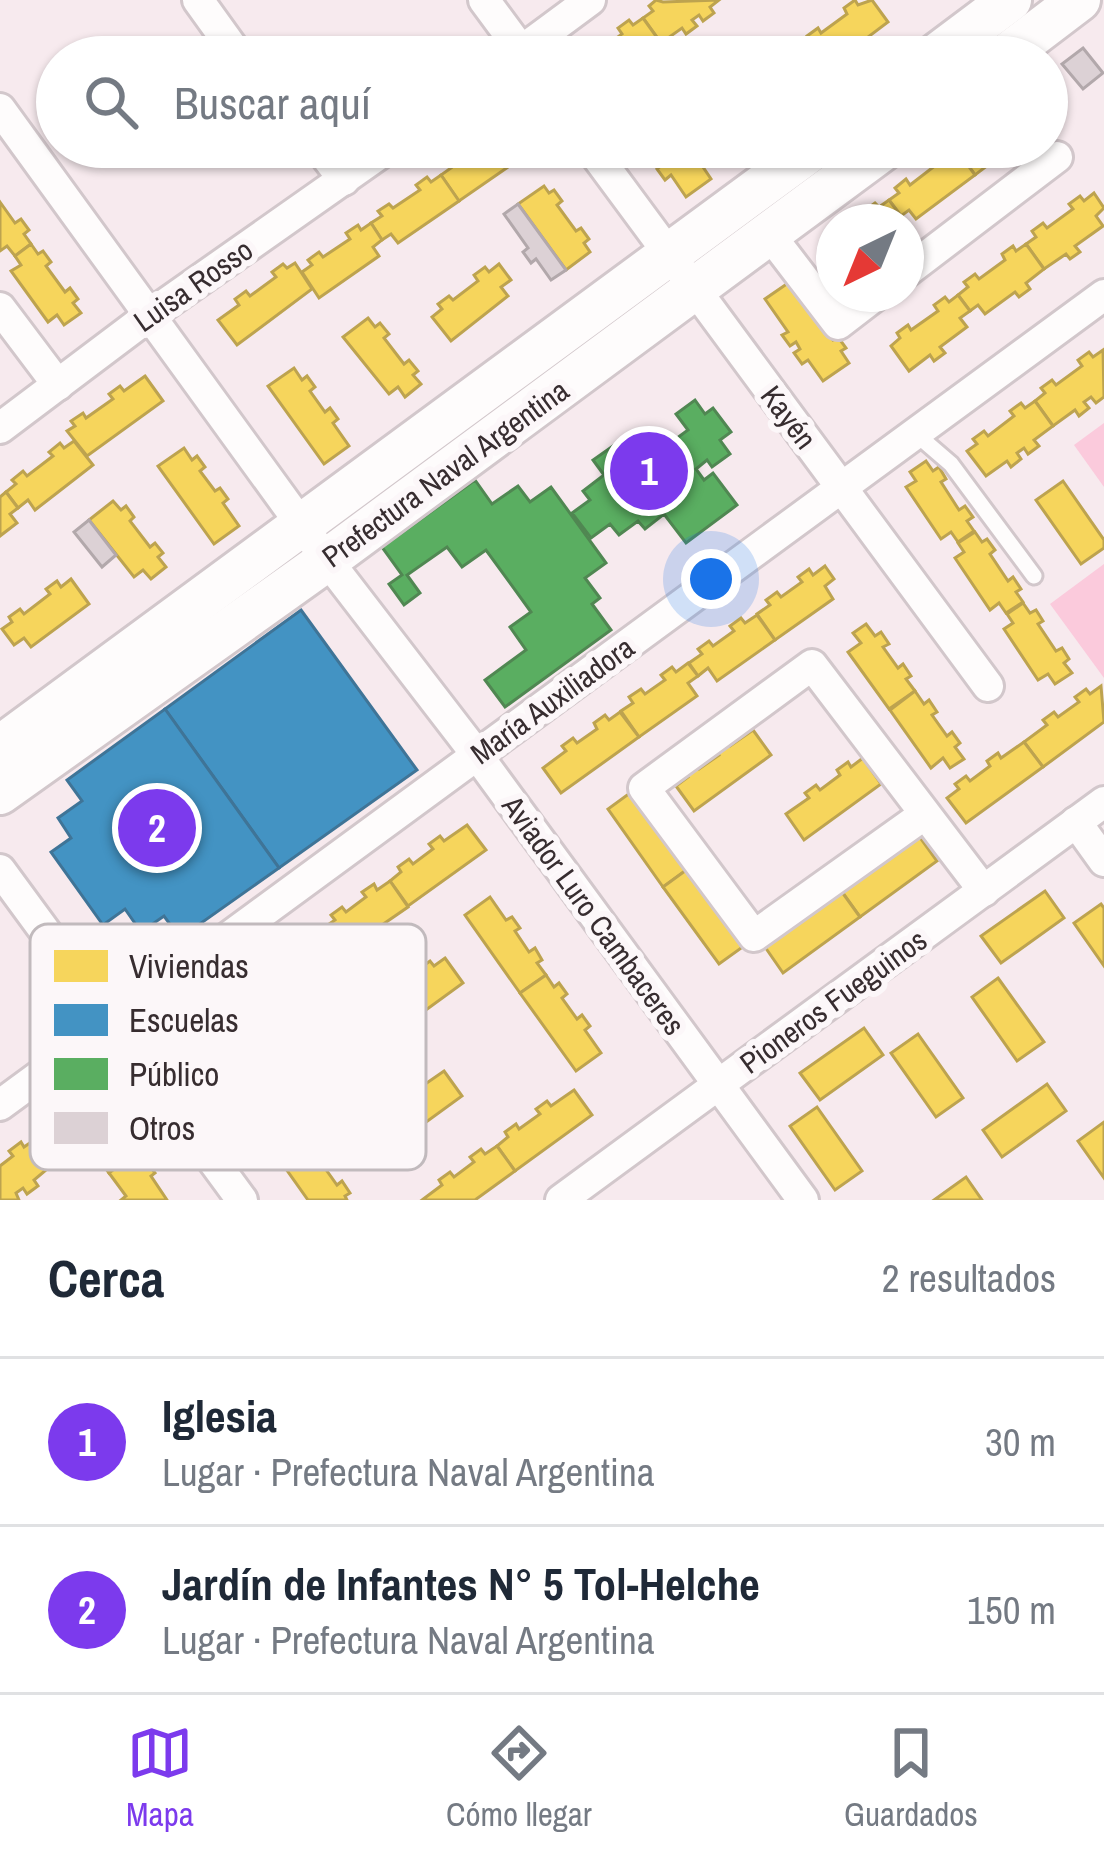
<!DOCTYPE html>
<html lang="es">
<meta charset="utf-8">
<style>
:root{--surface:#fff;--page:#f2f2f3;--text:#1f2937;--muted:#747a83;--line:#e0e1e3;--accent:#7c3aed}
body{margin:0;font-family:"Archivo Narrow",sans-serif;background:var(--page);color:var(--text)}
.compass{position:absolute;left:816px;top:204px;width:108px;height:108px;border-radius:50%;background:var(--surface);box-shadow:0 3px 9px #0004;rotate:223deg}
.you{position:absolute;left:711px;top:579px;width:42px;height:42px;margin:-30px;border:9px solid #fff;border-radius:50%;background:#1a73e8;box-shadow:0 0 0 18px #1a73e833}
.badge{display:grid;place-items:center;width:78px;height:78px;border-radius:50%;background:var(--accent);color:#fff;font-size:39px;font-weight:700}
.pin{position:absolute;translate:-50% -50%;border:6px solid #fff;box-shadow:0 3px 12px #0006}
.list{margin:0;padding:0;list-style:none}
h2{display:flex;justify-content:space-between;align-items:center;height:156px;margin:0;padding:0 48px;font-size:51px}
h2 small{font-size:39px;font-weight:400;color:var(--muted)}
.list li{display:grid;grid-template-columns:78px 1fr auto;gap:36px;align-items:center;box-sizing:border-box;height:168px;padding:0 48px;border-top:3px solid var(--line)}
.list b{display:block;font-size:45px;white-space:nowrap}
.list p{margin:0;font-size:39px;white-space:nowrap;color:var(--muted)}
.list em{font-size:39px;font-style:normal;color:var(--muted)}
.icon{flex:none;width:66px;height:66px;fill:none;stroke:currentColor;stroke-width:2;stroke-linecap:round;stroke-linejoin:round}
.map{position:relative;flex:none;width:1104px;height:1200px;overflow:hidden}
.search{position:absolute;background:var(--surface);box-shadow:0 3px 9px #0004;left:36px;right:36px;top:36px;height:132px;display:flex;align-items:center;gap:30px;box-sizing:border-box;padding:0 42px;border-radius:66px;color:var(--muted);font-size:45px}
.sheet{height:492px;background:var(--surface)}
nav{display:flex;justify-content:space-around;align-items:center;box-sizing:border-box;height:168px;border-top:3px solid var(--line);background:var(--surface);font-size:33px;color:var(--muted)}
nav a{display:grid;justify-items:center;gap:6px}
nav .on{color:var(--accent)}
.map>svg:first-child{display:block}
</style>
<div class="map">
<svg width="1104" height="1200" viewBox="0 0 1104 1200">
<rect width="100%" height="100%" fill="#f7eaee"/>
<g fill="#fbcadc">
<path d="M1104,423V487L1074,445Z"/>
<path d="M1104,564V678L1050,604Z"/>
</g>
<g fill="#f6d55c" stroke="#bda34f" stroke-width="3">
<path d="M656,0L663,2L719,0L710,7L714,13L703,21L699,15L692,20L697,26L686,34L682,28L661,43L643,18L653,11L649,6Z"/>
<path d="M855,0L858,5L872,0L888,22L868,37L872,43L861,51L857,45L850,50L854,57H790L810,41L807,36L818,28L821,33L847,14L844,8Z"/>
<path d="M643,18L661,43L642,57L581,56L592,48L596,53L622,34L618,28L629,20L633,25Z"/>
<path d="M482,147H517L512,150L518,160L459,201L441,175L451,168L447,163L459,155L462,160Z"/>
<path d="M651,147H689L695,156L701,152L708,163L703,167L711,179L686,197L671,175L665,180L657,169L663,164L658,158L652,162L645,151Z"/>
<path d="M960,147H1012L975,175L957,150Z"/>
<path d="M957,150L975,175L916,219L909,210L901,216L889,200L899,193L895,188L906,179L910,185L936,165L932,160L943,152L947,157Z"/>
<path d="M441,175L459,201L398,243L391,234L382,240L371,223L382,216L378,211L389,204L393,208L420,190L416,185L427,177L431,182Z"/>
<path d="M544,186L549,193L554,190L562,201L557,205L576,231L581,228L589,239L584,243L590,252L566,270L518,204Z"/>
<path d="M1094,193L1104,208L1096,216L1103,226L1075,246L1080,252L1070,259L1066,254L1044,269L1026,244L1036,237L1032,231L1043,223L1047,228L1073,209L1069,204L1080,196L1084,201Z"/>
<path d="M889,200L901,216L893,222H860L868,216L864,211L875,203L879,207Z"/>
<path d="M0,202L15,223L21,219L29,230L24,234L31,244L15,256L7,246L0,251Z"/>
<path d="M371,223L382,240L373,247L379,256L319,298L302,272L312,265L308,260L319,252L323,257L350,239L346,233L358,225L361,230Z"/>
<path d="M31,244L38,254L43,251L51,262L46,266L65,292L70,288L78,299L73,303L81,313L64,325L57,315L48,322L11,271L21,265L15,256Z"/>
<path d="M1026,244L1044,269L1026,283L1030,289L1019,297L1015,292L985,314L978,305L970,311L958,295L968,287L964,282L975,274L979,279L1005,260L1002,254L1013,246L1016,251Z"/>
<path d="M295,263L312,289L237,345L218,320L239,305L235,299L246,291L250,296L276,277L272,272L283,264L287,268Z"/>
<path d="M499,264L511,280L501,287L508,296L451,341L432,317L442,309L438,304L449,296L453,300L478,281L474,275L485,267L489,272Z"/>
<path d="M791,281L833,340L838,337L846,348L841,351L849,363L823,381L808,360L802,364L794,353L800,349L796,342L790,346L782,335L788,332L765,299Z"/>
<path d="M958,295L970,311L960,318L967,327L940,347L945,353L934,361L930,355L909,371L891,346L900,338L897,333L908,325L911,330L938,311L934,305L945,297L949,302Z"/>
<path d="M368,318L375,327L380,323L389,334L384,338L404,364L409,360L418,371L413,375L421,384L405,397L398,387L389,394L343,337Z"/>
<path d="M1103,350L1104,397L1096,403L1091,397L1084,402L1089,408L1079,416L1075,410L1053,426L1035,401L1045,393L1041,388L1052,380L1056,385L1082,366L1078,360L1089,352L1093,357Z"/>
<path d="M294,368L302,380L307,376L315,387L310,391L325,412L330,408L338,419L333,423L349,446L324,464L268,386Z"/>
<path d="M145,376L163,401L87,456L67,431L75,426L71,421L83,413L86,418L113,399L109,394L120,386L124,391Z"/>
<path d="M1035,401L1053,426L1034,440L1039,446L1028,454L1024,448L1017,453L1021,459L1011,467L1007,461L986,476L967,451L977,444L973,439L984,431L988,436L1014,416L1010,411L1021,403L1025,408Z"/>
<path d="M74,441L93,465L35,510L28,500L18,508L6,492L16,484L12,480L23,471L27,476L53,456L49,452L60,443L64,448Z"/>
<path d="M184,448L192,460L197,456L205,467L200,471L215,491L220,488L228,499L223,503L239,526L214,544L158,466Z"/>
<path d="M926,461L933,471L939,467L946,479L941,482L959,510L965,506L973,517L967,521L974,531L958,542L951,532L941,539L906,487L916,481L910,472Z"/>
<path d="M1063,481L1104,540V548L1081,564L1036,500Z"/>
<path d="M6,492L18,508L10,514L17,523L0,536V497Z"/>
<path d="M113,501L121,510L126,506L134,517L130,521L150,547L155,543L163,553L158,557L166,567L151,579L143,570L134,577L89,520Z"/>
<path d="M975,532L982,542L987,539L995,550L990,554L1008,581L1013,577L1021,589L1016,592L1023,602L1006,613L999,603L990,610L955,558L964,552L958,543Z"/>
<path d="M825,566L834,579L825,586L833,599L775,640L757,614L770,605L766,600L777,592L781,597L802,582L798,577L809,569L813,575Z"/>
<path d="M71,579L89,604L31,647L24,638L14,645L2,629L12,622L9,617L20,609L24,614L50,594L46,589L57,581L61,587Z"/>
<path d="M1023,603L1030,613L1036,610L1043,621L1038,624L1056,651L1062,648L1069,659L1064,663L1072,673L1055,684L1048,674L1038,680L1004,629L1013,623L1007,614Z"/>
<path d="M757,615L775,640L717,681L708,668L698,676L689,663L702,654L698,649L709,641L713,646L734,631L730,626L741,618L745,623Z"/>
<path d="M866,624L875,636L881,632L889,644L883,647L898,668L903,664L911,676L906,679L915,691L889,709L848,652L861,643L853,633Z"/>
<path d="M688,663L698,676L688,683L697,696L639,737L621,711L633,703L629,697L641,689L645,694L665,680L661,675L672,667L676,672Z"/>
<path d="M1101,686L1104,722L1043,767L1024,742L1047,725L1043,720L1054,712L1058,717L1079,702L1075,697L1086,689L1090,694Z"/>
<path d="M915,691L924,704L929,700L937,712L932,715L947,736L952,732L960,743L955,747L964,759L950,768L943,758L931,768L890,710Z"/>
<path d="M620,712L639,737L561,793L543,768L566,751L562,746L573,738L577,743L597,729L594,723L605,715L609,720Z"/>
<path d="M753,730L771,755L694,811L676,786L688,777L684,772L695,764L699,769L719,755L715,749L726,741L730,746Z"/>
<path d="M1024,742L1043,767L966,823L947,798L959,789L955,784L966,776L970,781L990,766L987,761L998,753L1001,758Z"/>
<path d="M863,758L881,784L804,840L786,814L809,798L805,793L816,785L820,790L840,775L837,770L848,762L851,767Z"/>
<path d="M634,790L689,868L663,887L608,809Z"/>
<path d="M467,825L486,850L408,906L390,881L401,872L398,867L409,859L413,864L433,849L429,844L440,836L444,841Z"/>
<path d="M919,836L937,861L860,917L842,892Z"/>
<path d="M689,868L744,946L719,964L663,887Z"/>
<path d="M390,881L408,907L350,947L341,935L331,942L322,929L335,920L331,915L342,907L346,912L366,897L362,892L374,884L377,890Z"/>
<path d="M1045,891L1064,918L1001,963L981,936Z"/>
<path d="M842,892L860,917L783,973L765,947L788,931L784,926L795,918L799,923L819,908L815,903L827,895L830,900Z"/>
<path d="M490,897L506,920L512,917L520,928L515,931L529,952L535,948L542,960L537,963L546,975L520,993L465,915Z"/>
<path d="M1101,904L1104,908V966L1074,923Z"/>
<path d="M445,958L463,983L386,1039L368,1013L391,997L387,992L398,984L402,989L422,974L419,969L430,961L434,966Z"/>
<path d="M546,975L554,987L559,983L567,994L562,998L577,1019L582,1015L590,1026L585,1030L601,1053L576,1071L520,993Z"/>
<path d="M998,978L1044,1042L1017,1061L972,997Z"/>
<path d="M864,1028L883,1055L820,1100L800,1073Z"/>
<path d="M918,1034L963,1098L936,1117L891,1053Z"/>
<path d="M444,1071L462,1096L385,1152L367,1126L378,1118L375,1113L386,1105L389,1110L410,1096L406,1090L417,1082L421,1087Z"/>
<path d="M1047,1084L1066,1111L1002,1157L983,1130Z"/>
<path d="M574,1090L592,1115L515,1171L497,1146L508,1137L505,1132L516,1124L519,1129L540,1114L536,1109L547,1101L551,1106Z"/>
<path d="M817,1107L862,1171L835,1190L790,1126Z"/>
<path d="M1104,1122V1178L1078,1141Z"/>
<path d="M115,1130L134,1154L109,1173L91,1148Z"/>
<path d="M34,1140L52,1165L34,1180L38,1186L27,1194L23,1188L16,1193L19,1200H0V1166L13,1156L9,1151L21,1142L24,1147Z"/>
<path d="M305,1141L313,1154L319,1150L327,1161L322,1164L337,1185L342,1181L350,1193L345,1196L347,1200H308L279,1159Z"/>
<path d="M497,1146L515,1171L475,1200H422L442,1185L439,1180L450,1172L454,1177L474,1162L470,1157L481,1149L485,1154Z"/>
<path d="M134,1154L142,1165L147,1162L155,1173L151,1176L167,1200H121L126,1196L109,1173Z"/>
<path d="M966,1177L982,1200H934Z"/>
</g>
<g fill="#4393c3" stroke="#3f7497" stroke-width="3">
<path d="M301,610L417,770L279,868L165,709Z"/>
<path d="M165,709L279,868L180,938L164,916L141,932L125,909L103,925L51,852L71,838L58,818L82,801L67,780Z"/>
</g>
<g fill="#5aae61" stroke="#508752" stroke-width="3">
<path d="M695,400L705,414L713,408L731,432L720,440L730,454L712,467L707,460L696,469L704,480L713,473L737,505L686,543L664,514L645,529L638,521L619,535L610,524L591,538L572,513L590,500L583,491L604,475L593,460L620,441L628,452L644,440L650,446L663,436L669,444L688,430L676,414Z"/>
<path d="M475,480L492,504L518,486L530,502L551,487L606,563L585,578L600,598L592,604L611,630L505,707L485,680L526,650L510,627L531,612L486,550L462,567L447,547L407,575L420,593L404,605L389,584L402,575L382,547Z"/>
</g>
<g fill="#dcd1d5" stroke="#b2a8ab" stroke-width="3">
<path d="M1083,48L1103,73L1083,89L1062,64Z"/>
<path d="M518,204L566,270L551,280L536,259L531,263L523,252L528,248L504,214Z"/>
<path d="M89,520L116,555L102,567L74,532Z"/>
</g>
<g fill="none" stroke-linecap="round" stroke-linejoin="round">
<g stroke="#d2c7cb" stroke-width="21">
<path id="service" d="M915,433L951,464L1034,576"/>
</g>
<g stroke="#d2c7cb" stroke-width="36">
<g id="minor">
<path d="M198,0L239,57"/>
<path d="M484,0L526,57"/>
<path d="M513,57L590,0"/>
<path d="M0,109L327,560L477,755L803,1200"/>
<path d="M319,147L344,180"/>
<path d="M590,147L988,686"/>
<path d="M770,235L838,324L877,294"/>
<path d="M906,272L1057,157"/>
<path d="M0,308L58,385"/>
<path d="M0,428L150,315L389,147"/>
<path d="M925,814L754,936L644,788L812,665L984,891"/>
<path d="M1076,822L1104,861"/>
<path d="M0,870L242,1200"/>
<path d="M0,1105L1104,295"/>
<path d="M561,1200L1104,802"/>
</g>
</g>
<g stroke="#d2c7cb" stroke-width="48">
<g id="secondary">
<path d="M934,57L1010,0"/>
<path d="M1004,57L1079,0"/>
<path d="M0,747L815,147"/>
<path d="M0,793L327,560L886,147"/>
</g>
</g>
<use href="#service" stroke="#fefcfc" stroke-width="15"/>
<use href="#minor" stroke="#fefcfc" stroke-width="30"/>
<use href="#secondary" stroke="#fefcfc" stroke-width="42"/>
</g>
<g text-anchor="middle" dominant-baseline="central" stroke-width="12" stroke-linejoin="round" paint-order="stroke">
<g font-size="30" fill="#372d30" stroke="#fcf7f9">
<text transform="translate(193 285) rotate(-35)">Luisa Rosso</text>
<text transform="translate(789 417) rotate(53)">Kayén</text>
<text transform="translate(445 473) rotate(-36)">Prefectura Naval Argentina</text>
<text transform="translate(552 700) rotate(-36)">María Auxiliadora</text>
<text transform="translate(594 915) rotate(54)">Aviador Luro Cambaceres</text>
<text transform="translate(833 1001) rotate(-36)">Pioneros Fueguinos</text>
</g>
</g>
<rect x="30" y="924" width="396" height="246" rx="18" fill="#fcf7f9" stroke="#c1babd" stroke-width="3"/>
<rect x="54" y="950" width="54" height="32" fill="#f6d55c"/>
<rect x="54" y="1004" width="54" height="32" fill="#4393c3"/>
<rect x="54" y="1058" width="54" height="32" fill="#5aae61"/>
<rect x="54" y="1112" width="54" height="32" fill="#dcd1d5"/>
<g font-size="33" fill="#372d30">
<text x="129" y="978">Viviendas</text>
<text x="129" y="1032">Escuelas</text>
<text x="129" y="1086">Público</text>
<text x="129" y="1140">Otros</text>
</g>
</svg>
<svg class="compass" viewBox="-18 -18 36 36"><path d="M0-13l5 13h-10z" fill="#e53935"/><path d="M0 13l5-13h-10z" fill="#747a83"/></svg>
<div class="you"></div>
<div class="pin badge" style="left:649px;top:471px">1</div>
<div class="pin badge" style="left:157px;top:828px">2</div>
<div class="search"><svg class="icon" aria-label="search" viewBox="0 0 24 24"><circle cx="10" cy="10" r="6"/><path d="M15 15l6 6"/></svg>Buscar aquí</div>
</div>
<section class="sheet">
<h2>Cerca<small>2 resultados</small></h2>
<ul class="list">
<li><span class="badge">1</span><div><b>Iglesia</b><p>Lugar · Prefectura Naval Argentina</p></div><em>30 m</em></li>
<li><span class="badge">2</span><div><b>Jardín de Infantes N° 5 Tol-Helche</b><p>Lugar · Prefectura Naval Argentina</p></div><em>150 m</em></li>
</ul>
</section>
<nav>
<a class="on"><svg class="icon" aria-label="map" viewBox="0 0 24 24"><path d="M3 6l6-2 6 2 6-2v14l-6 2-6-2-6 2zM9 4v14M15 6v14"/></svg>Mapa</a>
<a><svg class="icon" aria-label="directions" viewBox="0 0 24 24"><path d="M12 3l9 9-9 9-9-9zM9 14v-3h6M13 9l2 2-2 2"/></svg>Cómo llegar</a>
<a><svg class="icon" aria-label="saved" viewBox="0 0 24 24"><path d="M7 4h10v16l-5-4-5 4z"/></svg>Guardados</a>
</nav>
